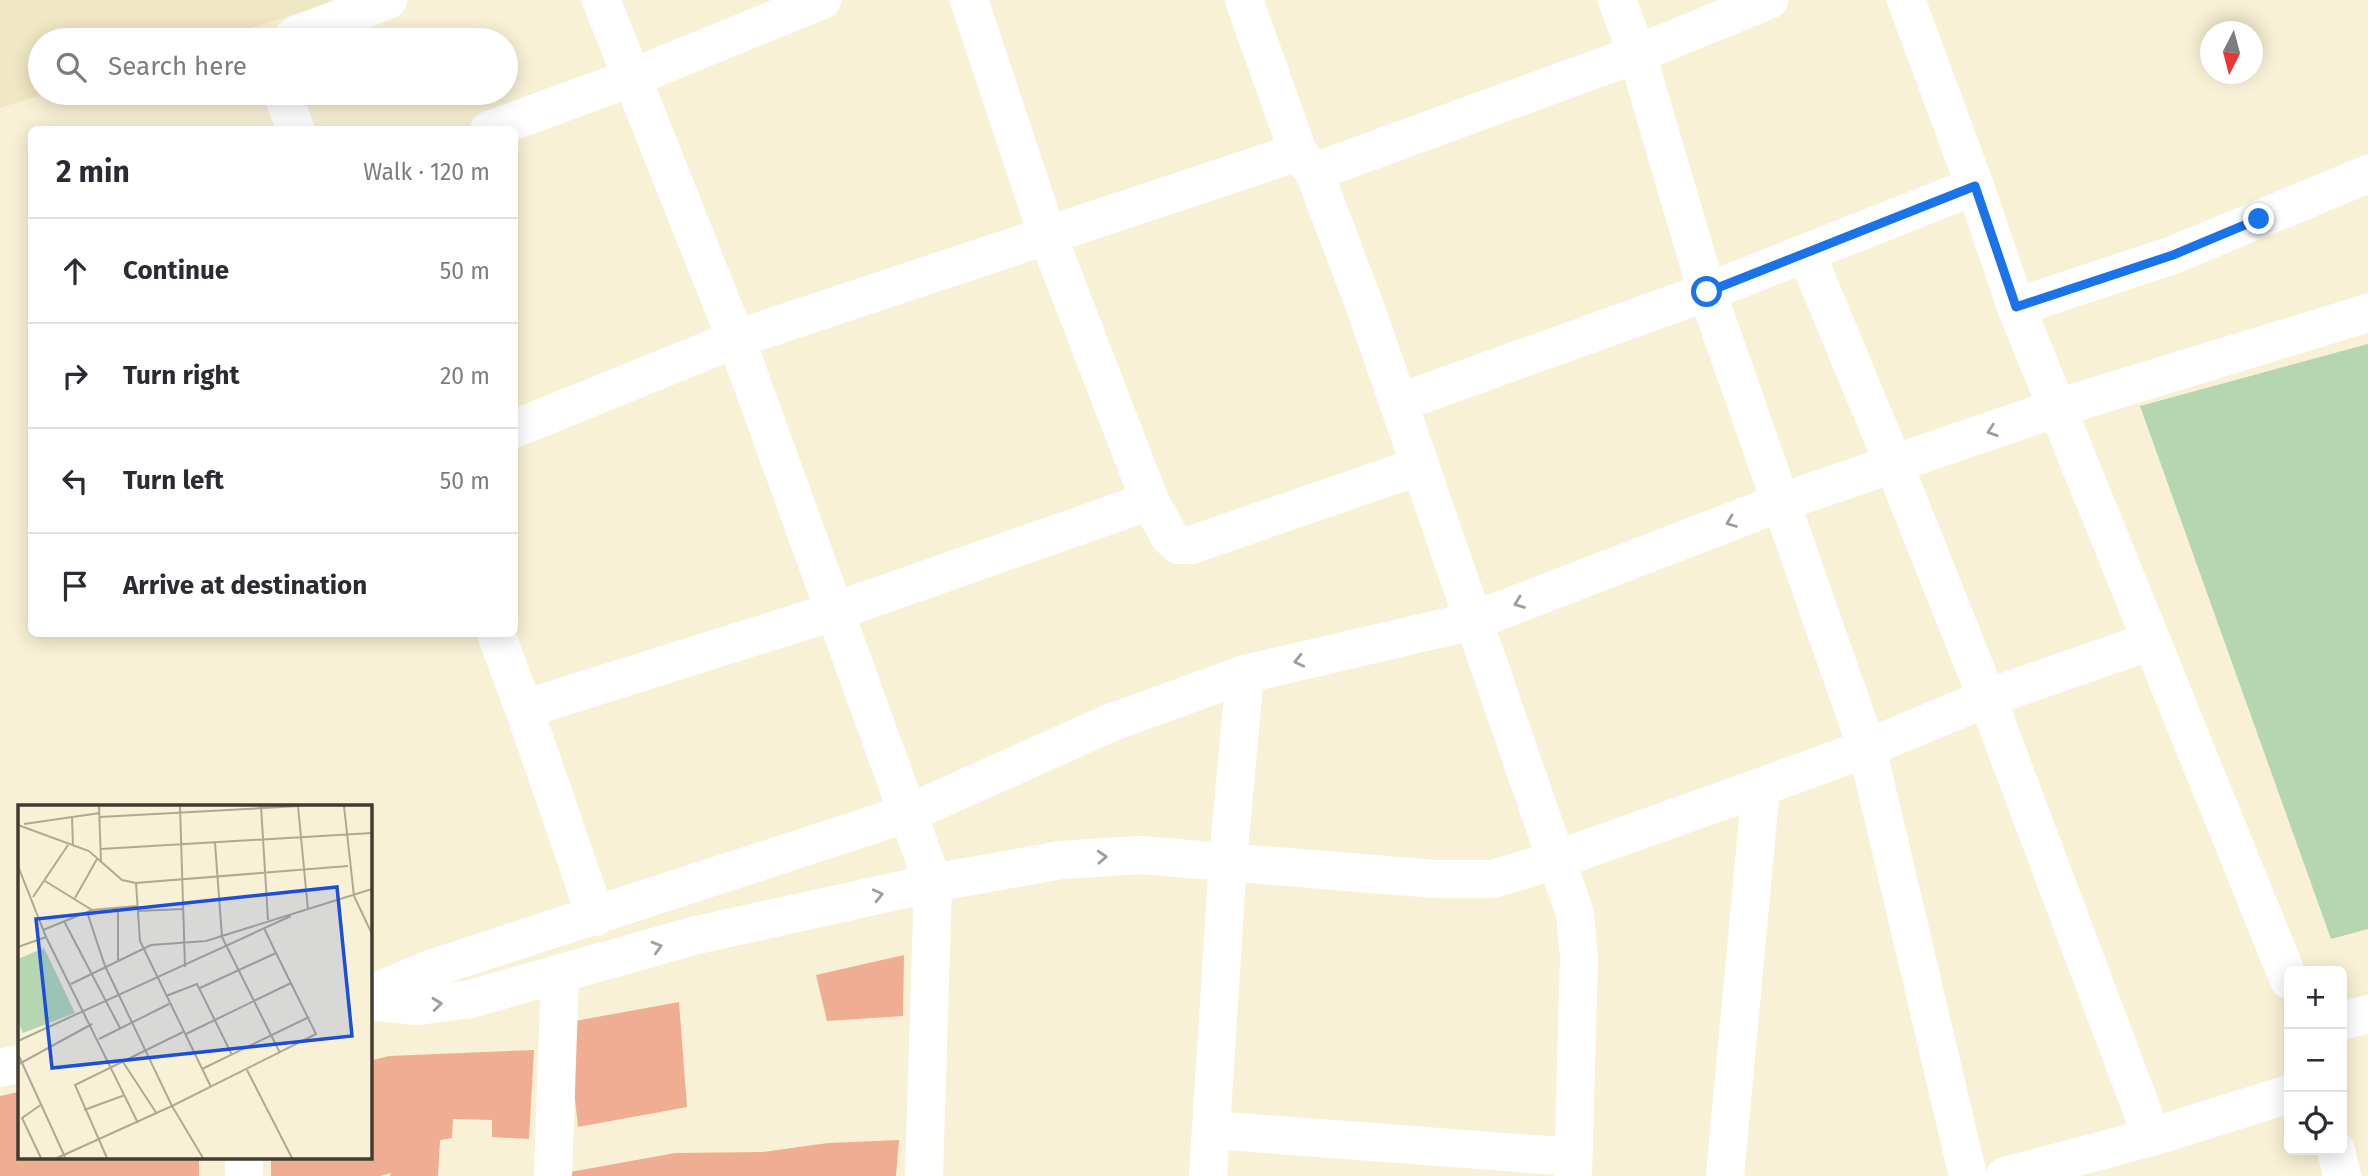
<!DOCTYPE html>
<meta charset="utf-8">
<style>
:root{--surface:#fff;--page:#f7f7f7;--text:#2b2b33;--muted:#7c7c81;--line:#e1e1e2}
body{margin:0;font-family:"Fira Sans",sans-serif;background:var(--page);color:var(--text)}
.controls{position:absolute;right:21px;bottom:21px;display:grid;overflow:hidden;border-radius:10px;box-shadow:0 4px 18px #0003}
.controls button{width:63px;height:63px;display:grid;place-items:center;padding:0;border:0;border-bottom:2px solid var(--line);background:var(--surface);color:var(--text);font:35px sans-serif}
.compass{position:absolute;left:2200px;top:21px;width:63px;height:63px;border-radius:50%;background:var(--surface);box-shadow:0 4px 18px #0003;rotate:186deg}
.stop{position:absolute;width:21px;height:21px;margin:-16px;border:5px solid #1a73e8;border-radius:50%;background:#fff}
.stop.end{background:#1a73e8;border-color:#fff;box-shadow:0 2px 7px #0008}
.list{margin:0;padding:0;list-style:none}
h2{display:flex;justify-content:space-between;align-items:center;height:91px;margin:0;padding:0 28px;font-size:30px}
h2 small{font-size:23px;font-weight:400;color:var(--muted)}
.list li{display:grid;grid-template-columns:46px 1fr auto;gap:21px;align-items:center;box-sizing:border-box;height:105px;padding:0 28px;border-top:2px solid var(--line)}
.list b{display:block;font-size:26px;white-space:nowrap}
.list em{font-size:23px;font-style:normal;color:var(--muted)}
.icon{flex:none;width:38px;height:38px;fill:none;stroke:currentColor;stroke-width:2;stroke-linecap:round;stroke-linejoin:round}
.map{position:relative;flex:none;width:2368px;height:1176px;overflow:hidden}
.search{position:absolute;background:var(--surface);box-shadow:0 4px 18px #0003;left:28px;top:28px;width:490px;height:77px;display:flex;align-items:center;gap:18px;box-sizing:border-box;padding:0 24px;border-radius:38px;color:var(--muted);font-size:26px}
.panel{position:absolute;background:var(--surface);box-shadow:0 4px 18px #0003;left:28px;top:126px;width:490px;height:511px;border-radius:10px}
.map>svg:first-child{display:block}
</style>
<div class="map">
<svg width="2368" height="1176" viewBox="0 0 2368 1176">
<rect width="100%" height="100%" fill="#f9f1d6"/>
<path fill="#f0e7c5" d="M0,0H339L213,40H40V93H48L0,108Z"/>
<path fill="#b4d6b1" d="M2368,344V929L2331,939L2140,406Z"/>
<g fill="#efae91">
<path d="M904,955L903,1016L827,1021L816,975Z"/>
<path d="M679,1002L687,1107L578,1127L573,1081L575,1021Z"/>
<path d="M534,1050L529,1139L492,1137V1120L453,1119L452,1138L440,1140L438,1176H390L391,1173L380,1176H271V1157H369V1061L389,1056Z"/>
<path d="M18,1092L19,1157H199V1176H0V1096Z"/>
<path d="M899,1140L896,1176H570V1172L675,1153L763,1152L828,1143Z"/>
</g>
<g fill="none" stroke-linecap="round" stroke-linejoin="round">
<g stroke="#fff" stroke-width="38">
<path d="M601,0L736,339L933,883L924,1176"/>
<path d="M969,0L1047,234L1150,501L1169,536L1178,545H1191L1420,466"/>
<path d="M1244,0L1298,152L1314,172L1367,312L1575,914L1579,957L1573,1176"/>
<path d="M1617,0L1637,54L1707,292L1867,748L1968,1176"/>
<path d="M1906,0L1975,186L2016,307L2057,408L2368,313"/>
<path d="M290,40L296,35L388,0"/>
<path d="M282,93L296,130"/>
<path d="M489,130L631,78L822,0"/>
<path d="M1314,172L1637,54L1769,0"/>
<path d="M1806,253L1894,465L1987,698L2152,1137"/>
<path d="M2016,307L2173,255L2368,174"/>
<path d="M1398,403L1707,292L1975,186"/>
<path d="M514,429L736,339L1298,152"/>
<path d="M496,634L524,709"/>
<path d="M596,917L524,709L836,611L1150,501"/>
<path d="M1212,1130L1573,1157"/>
<path d="M2336,1150L2342,1176"/>
<path d="M244,1157V1176"/>
<path d="M553,1176L560,975"/>
<path d="M1208,1176L1228,860L1245,674"/>
<path d="M1725,1176L1761,787"/>
<path d="M2005,1176L2152,1137L2289,1094"/>
</g>
<g stroke="#fff" stroke-width="38">
<path d="M369,998L386,988L430,969L909,813L1110,723L1245,674L1473,621L1782,502L2057,408L2289,980"/>
<path d="M369,1001L418,1006L470,999L693,936L933,883L1061,860L1140,855L1435,879H1493L1556,860L1761,787L1867,748L1987,698L2151,641"/>
<path d="M2342,1021L2368,1014"/>
<path d="M0,1068L19,1064"/>
</g>
</g>
<defs><path id="oneway-chevron" d="M-2-3.5L2.5 0L-2 3.5" fill="none" stroke-width="1.6" stroke-linecap="round" stroke-linejoin="round" transform="scale(1.75)"/></defs>
<g stroke="#a09e98">
<use href="#oneway-chevron" transform="translate(1992 431) rotate(161)"/>
<use href="#oneway-chevron" transform="translate(1731 522) rotate(159)"/>
<use href="#oneway-chevron" transform="translate(1519 603) rotate(159)"/>
<use href="#oneway-chevron" transform="translate(1299 661) rotate(167)"/>
<use href="#oneway-chevron" transform="translate(1102 857) rotate(-3)"/>
<use href="#oneway-chevron" transform="translate(878 895) rotate(-13)"/>
<use href="#oneway-chevron" transform="translate(657 947) rotate(-16)"/>
<use href="#oneway-chevron" transform="translate(437 1004) rotate(-6)"/>
</g>
<g fill="none" stroke-linecap="round" stroke-linejoin="round">
<path stroke="#1a73e8" stroke-width="9" d="M1707,292L1975,186L2016,307L2173,255L2259,219"/>
</g>
<g transform="translate(18 805)">
<rect width="354" height="354" fill="#f9f1d6"/>
<path d="M26,143L57,208L5,228L0,217V154Z" fill="#b4d6b1"/>
<path fill="none" stroke="#afa994" stroke-width="2" d="M81,1L83,58M162,1L167,162M243,1L250,115M280,1L290,105M326,1L336,91L354,129M54,11L55,41M82,12L282,1M6,19L82,8M0,20L71,46L104,75L118,78M197,38L204,132L262,248M83,44L354,28M0,61L28,132L120,318M27,76L74,105M15,92L50,40M57,93L79,54M100,103V155M119,106L165,104M46,116L102,223M25,125L74,105L119,101M0,142L28,132M53,179L133,140L188,136L354,84M182,183L258,148L246,123M148,191L179,179L214,250M168,229L273,178M81,234L151,199M0,236L273,111M0,249L47,352M105,257L139,309M1,259L74,219M184,264L291,212M229,265L274,353M193,282L122,136L118,78L330,61M66,305L107,290M23,353L4,313L24,299M39,353L154,301L87,161L69,107M89,353L57,280L165,227M185,353L154,301L298,229L258,148"/>
<path fill="#1d4ed8" fill-opacity="0.15" stroke="#1d4ed8" stroke-width="3.5" d="M319,82L334,231L34,263L18,114Z"/>
<rect width="354" height="354" fill="none" stroke="#403c32" stroke-width="3.5"/>
</g>
</svg>
<div class="controls">
<button>+</button>
<button>−</button>
<button><svg class="icon" aria-label="locate" viewBox="0 0 24 24"><circle cx="12" cy="12" r="6"/><path d="M12 2v4M12 18v4M2 12h4M18 12h4"/></svg></button>
</div>
<svg class="compass" viewBox="-18 -18 36 36"><path d="M0-13l5 13h-10z" fill="#e53935"/><path d="M0 13l5-13h-10z" fill="#7c7c81"/></svg>
<div class="stop" style="left:1707px;top:292px"></div>
<div class="stop end" style="left:2259px;top:219px"></div>
<div class="search"><svg class="icon" aria-label="search" viewBox="0 0 24 24"><circle cx="10" cy="10" r="6"/><path d="M15 15l6 6"/></svg>Search here</div>
<section class="panel">
<h2>2 min<small>Walk · 120 m</small></h2>
<ul class="list">
<li><svg class="icon" aria-label="ahead" viewBox="0 0 24 24"><path d="M12 20V5M6 11l6-6 6 6"/></svg><div><b>Continue</b></div><em>50 m</em></li>
<li><svg class="icon" aria-label="right" viewBox="0 0 24 24"><path d="M7 20v-9h11M14 6l5 5-5 5"/></svg><div><b>Turn right</b></div><em>20 m</em></li>
<li><svg class="icon" aria-label="left" viewBox="0 0 24 24"><path d="M17 20v-9H6M10 6l-5 5 5 5"/></svg><div><b>Turn left</b></div><em>50 m</em></li>
<li><svg class="icon" aria-label="arrive" viewBox="0 0 24 24"><path d="M6 21V4h12l-3 4 3 4H6"/></svg><div><b>Arrive at destination</b></div></li>
</ul>
</section>
</div>
